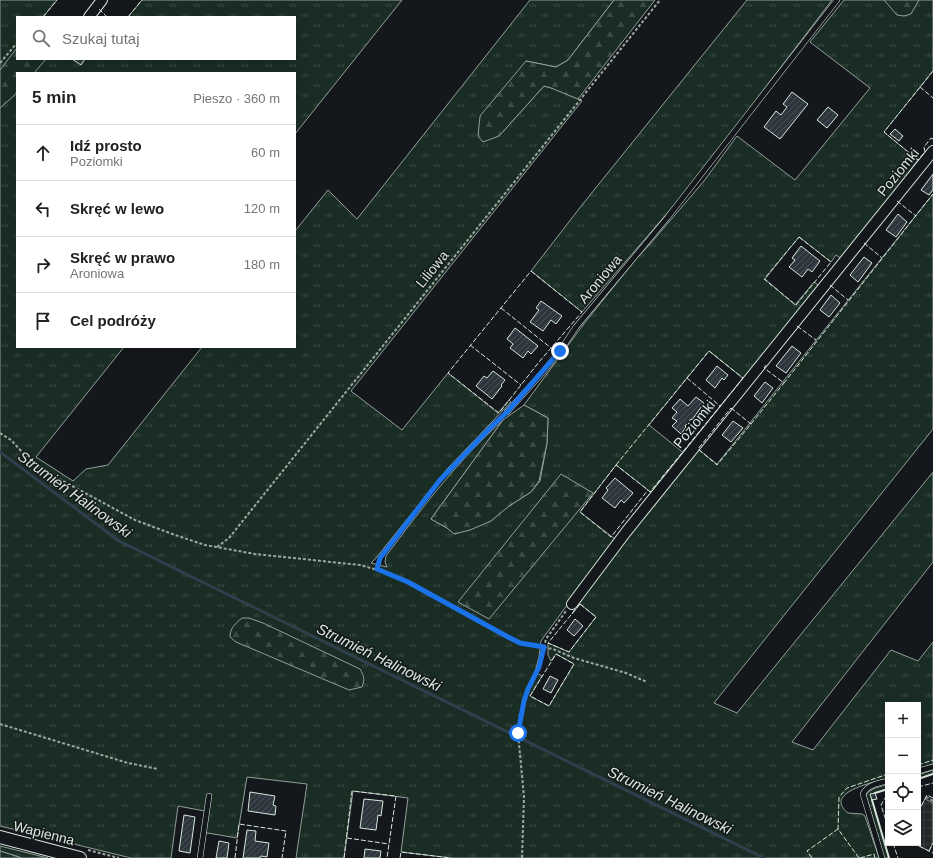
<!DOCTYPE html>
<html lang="pl">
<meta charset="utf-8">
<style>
:root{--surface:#fff;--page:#f6f6f6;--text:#202124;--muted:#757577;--line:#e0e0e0}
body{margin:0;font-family:Helvetica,sans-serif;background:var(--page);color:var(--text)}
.controls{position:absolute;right:12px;bottom:12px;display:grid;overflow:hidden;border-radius:0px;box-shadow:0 4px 16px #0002}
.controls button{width:36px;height:36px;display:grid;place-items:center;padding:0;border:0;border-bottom:1px solid var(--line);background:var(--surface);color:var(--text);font:20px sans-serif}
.stop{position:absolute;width:12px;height:12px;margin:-9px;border:3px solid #1a73e8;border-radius:50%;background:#fff}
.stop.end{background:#1a73e8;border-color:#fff;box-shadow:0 1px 4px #0008}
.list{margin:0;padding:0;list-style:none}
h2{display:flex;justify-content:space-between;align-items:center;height:52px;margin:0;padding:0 16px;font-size:17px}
h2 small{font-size:13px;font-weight:400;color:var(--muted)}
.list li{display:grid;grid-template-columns:26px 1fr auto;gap:12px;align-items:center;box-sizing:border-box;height:56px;padding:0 16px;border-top:1px solid var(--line)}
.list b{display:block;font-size:15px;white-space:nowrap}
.list p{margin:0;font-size:13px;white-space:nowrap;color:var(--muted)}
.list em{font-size:13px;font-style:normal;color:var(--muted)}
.icon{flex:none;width:22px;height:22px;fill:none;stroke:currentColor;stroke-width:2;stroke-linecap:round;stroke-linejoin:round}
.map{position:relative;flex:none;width:933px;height:858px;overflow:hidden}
.search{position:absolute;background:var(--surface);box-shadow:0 4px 16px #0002;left:16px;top:16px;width:280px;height:44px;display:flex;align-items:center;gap:10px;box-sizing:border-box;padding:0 14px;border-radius:0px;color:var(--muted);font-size:15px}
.panel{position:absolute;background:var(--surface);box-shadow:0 4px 16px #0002;left:16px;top:72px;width:280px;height:276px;border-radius:0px}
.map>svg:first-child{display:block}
</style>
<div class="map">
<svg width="933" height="858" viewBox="0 0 933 858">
<defs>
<pattern id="grass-tufts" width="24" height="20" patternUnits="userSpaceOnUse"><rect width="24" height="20" fill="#1a2d24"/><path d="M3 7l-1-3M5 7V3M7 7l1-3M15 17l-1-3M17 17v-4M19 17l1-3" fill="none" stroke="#3b4b43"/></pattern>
<pattern id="forest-firs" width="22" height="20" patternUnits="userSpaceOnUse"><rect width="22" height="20" fill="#1a2d24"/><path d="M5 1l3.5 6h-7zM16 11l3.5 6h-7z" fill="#3b4b43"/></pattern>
<pattern id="plaza-grid" width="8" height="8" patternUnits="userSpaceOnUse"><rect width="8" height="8" fill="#24282b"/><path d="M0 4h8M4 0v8" fill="none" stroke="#393d3f"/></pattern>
<pattern id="building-hatch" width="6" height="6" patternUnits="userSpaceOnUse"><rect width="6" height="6" fill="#2c363c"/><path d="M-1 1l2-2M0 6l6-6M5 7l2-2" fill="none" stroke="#4a5358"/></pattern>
</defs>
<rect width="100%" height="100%" fill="#14181c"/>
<g fill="url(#grass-tufts)" stroke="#939e99">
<path d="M0,0H57L43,17H17V59H56L58,60L59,59H295V17H128L142,0H402L295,134V73H17V347H124L36,457L73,481L86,469L108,465L202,347H295V231L328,190L357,219L530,0H614L568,60L556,67L526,61L499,136L544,86C558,89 570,95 582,101L351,391L402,430L448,373L498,413L509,400L511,402L448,468L376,558L371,563L387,567L385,562L386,556C422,508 458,460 503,420L431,519L447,528L455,534L491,521L506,508L531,492L540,481L547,443L548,418L524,405L583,325L636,259L651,243L704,181L737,136L795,180L870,88L810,42L844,0H933V71L884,132L918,160L842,259L836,255L831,262L799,237L765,279L795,305L814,282L819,286L745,380L709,351L649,425L685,454L653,494L616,465L580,512L615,539L541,641L539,657L535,672L542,676L530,696L549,706L574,664L556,654L551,661L548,655V643L569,652L596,617L580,604L572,614L580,599L698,449L717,464L933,194V429L714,703L737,713L933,472V562L792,742L813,750L891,650L918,661L933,642V764L918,769V705H888V778C876,782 822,792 848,813L862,814L865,816L879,858H451L401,852L408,798L353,791L344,858H296L307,784L247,777L237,838L202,832L205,811L178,806L171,858H131L0,826Z"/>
<path d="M747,0H832L765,88L708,166L582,312L531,271L582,205Z"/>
<path d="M933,770V774L918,779V775Z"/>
<path d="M888,784V789L875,793L871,796L889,858H884L866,795C870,788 881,787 888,784Z"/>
<path d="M0,846L48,858H22L0,851Z"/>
</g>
<g fill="url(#forest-firs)" stroke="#939e99">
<path d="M614,0H655L578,99L551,88L544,86L499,136L483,142L478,136L480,116L526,61L556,67L568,60Z"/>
<path d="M884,0H919L911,14L904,16L897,15Z"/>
<path d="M17,48V59H46L34,73H17V93L0,108V70Z"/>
<path d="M524,405L548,418L547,443L539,481L531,492L509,506L491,521L470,530L454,534L447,528L431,519L503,420Z"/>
<path d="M561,474L593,493L489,619L458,602Z"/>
<path d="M242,618H249L263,623L360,669C364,676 365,679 362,687L349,690L236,642L230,637C230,628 235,624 242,618Z"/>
<path d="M0,851L22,858H0Z"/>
</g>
<path fill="url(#plaza-grid)" stroke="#939e99" d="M925,799L933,803V843L929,851L913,843H918V812Z"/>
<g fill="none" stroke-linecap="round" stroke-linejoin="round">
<path stroke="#2f3f4d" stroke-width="3" d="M0,452L119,541L764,858"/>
</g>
<g fill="url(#building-hatch)" stroke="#d8e6dc">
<path d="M72,59H85L81,65Z"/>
<path d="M792,92L808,104L780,139L764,127L776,111L781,115L787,107L783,104Z"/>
<path d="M828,107L838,115L827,128L817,120Z"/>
<path d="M895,129L903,136L899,141L890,134Z"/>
<path d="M933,174V190L929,195L921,190Z"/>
<path d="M898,214L907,222L896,237L886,230Z"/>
<path d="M801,246L820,261L812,272L808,269L802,277L789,267L795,260L792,258Z"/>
<path d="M864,257L872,263L858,282L850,275Z"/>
<path d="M831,295L840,303L829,317L820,310Z"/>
<path d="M541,301L562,316L556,324L551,320L543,331L530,322L539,310L536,308Z"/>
<path d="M515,328L538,346L531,354L528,351L523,358L510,348L513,344L507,339Z"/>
<path d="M792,346L801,353L786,373L776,366Z"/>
<path d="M717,366L728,375L724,380L722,378L715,388L706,380Z"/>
<path d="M493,371L505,380L501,385L502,386L492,399L476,386L484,376L487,378Z"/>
<path d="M765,382L773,388L762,403L754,396Z"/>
<path d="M696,397L704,403L692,420L691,419L685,426L686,427L681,434L672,426L677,421L672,418L677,412L672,408L680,399L688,406Z"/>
<path d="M733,421L743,428L731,442L722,435Z"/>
<path d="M615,478L633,493L624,503L621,500L615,508L602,498L608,490L606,488Z"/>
<path d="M575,619L583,626L574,636L567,630Z"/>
<path d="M550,676L558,680L551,693L543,689Z"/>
<path d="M250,792L275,796L273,805L276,806L275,815L248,811Z"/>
<path d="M875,793L877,799L872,800L870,794Z"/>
<path d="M364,799L383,801L381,816L378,815L376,830L360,828Z"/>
<path d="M184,815L195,817L190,853L179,851Z"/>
<path d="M247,830L256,831L255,841L269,843L267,857L261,856L260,858H243Z"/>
<path d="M219,841L229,843L227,858H216Z"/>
<path d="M365,849L381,851L380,858H364Z"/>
</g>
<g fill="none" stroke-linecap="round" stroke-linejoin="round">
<g stroke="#d8e6dc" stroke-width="6">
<g id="service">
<path d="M507,412L544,371L560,351L576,327L667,218L837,0"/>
<path d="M918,771L933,767"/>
<path d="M200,858L209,796"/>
<path d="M882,858L863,794C867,785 879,783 888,781"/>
</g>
</g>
<g stroke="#d8e6dc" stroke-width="12">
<g id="minor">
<path d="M89,17L102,0"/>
<path d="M572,604L626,532L933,151"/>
</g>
</g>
<g stroke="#d8e6dc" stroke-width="14">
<path id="tertiary" d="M0,837L80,858"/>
</g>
<g stroke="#9da8a2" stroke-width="2" stroke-dasharray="3 2" stroke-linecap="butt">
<path d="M0,63L17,43"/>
<path d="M0,433L11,440L24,454L41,468L63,481L135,520L175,535L205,545L255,554L360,565L391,574L409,582L494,630L519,643L553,649L574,658L626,673L647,682"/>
<path d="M217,547L229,538L660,0"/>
<path d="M377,569L380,559L441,480L488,430L502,417"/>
<path d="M0,724L128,763L158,769"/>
<path d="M926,797L933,801"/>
<path d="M88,850L119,858"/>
<path d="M522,858L524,797L518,733L524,701L529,689L539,667L546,639L566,611"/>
</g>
<use href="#service" stroke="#14181c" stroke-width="5"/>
<use href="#minor" stroke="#14181c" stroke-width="10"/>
<use href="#tertiary" stroke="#14181c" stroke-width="12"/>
<g stroke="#d8e6dc" stroke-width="1" stroke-dasharray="5 2" stroke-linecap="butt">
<path d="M99,9L107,17"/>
<path d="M43,17L57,0"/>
<path d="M128,17L142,0"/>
<path d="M933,71L884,132L918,160L925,152L924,147L931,138L933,139"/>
<path d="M920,87L933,98"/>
<path d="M897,201L916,216"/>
<path d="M799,237L831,262L796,305L764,279Z"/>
<path d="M864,243L882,258"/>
<path d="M531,271L582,312L539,362L499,413L448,373Z"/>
<path d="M830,285L848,300"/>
<path d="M501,308L551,348"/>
<path d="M797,326L816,340"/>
<path d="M470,345L521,385"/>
<path d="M766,365L764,368L784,383L933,194"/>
<path d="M687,378L720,406"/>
<path d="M731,408L751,424L717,465L698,449Z"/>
<path d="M751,424L784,383"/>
<path d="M616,465L709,351L743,378L650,492L648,490L616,465L580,512L611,537L648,490"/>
<path d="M580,604L596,617L569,652L548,643Z"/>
<path d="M556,654L574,664L549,706L530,696Z"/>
<path d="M918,765L933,760"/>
<path d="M918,787L933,783"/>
<path d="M888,797L885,798L881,805L888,827"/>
<path d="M918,812L927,795L933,798"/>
<path d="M347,838L389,844"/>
<path d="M893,843L898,858"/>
<path d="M913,843L933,853"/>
<path d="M929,851L933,843"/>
<path d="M235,858L239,824L286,831L282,858"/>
<path d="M344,858L352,791L396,796L387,858"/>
<path d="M400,858L401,852L451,858"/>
<path d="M812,858L807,851L838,829"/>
<path d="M859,858L838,829L839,797L847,788L888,774"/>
<path d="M860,858L874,854L875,858"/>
</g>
<g stroke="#d8e6dc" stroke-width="2">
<path d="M918,779L933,774"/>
<path d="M875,793L888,789"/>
<path d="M872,800L889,858"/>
</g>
</g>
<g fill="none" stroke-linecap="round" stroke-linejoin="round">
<path stroke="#1a73e8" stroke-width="5" d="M518,733L524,701L528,689L539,667L544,647L520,643L508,637L408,582L377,569L380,558L440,480L488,430L507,412L560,351"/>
</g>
<g text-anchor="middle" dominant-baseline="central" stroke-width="3" stroke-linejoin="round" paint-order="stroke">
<g font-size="14" fill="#d8e6dc" stroke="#14181c">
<text transform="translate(898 172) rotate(-51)">Poziomki</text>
<text transform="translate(432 269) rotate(-51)">Liliowa</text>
<text transform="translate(600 279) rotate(-50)">Aroniowa</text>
<text transform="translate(694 424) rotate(-51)">Poziomki</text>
<text transform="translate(44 833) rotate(14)">Wapienna</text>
</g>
<g font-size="15" font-style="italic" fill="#d8e6dc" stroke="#14181c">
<text transform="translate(75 494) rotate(36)">Strumień Halinowski</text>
<text transform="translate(379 657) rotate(26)">Strumień Halinowski</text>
<text transform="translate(670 800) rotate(26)">Strumień Halinowski</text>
</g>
</g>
</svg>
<div class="controls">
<button>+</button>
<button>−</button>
<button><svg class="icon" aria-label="locate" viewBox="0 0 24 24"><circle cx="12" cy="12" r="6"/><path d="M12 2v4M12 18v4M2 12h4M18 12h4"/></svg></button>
<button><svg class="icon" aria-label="layers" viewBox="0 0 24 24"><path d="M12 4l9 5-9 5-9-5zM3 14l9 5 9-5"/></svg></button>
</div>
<div class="stop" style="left:518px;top:733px"></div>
<div class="stop end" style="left:560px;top:351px"></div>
<div class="search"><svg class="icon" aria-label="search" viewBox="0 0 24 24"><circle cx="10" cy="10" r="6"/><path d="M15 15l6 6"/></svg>Szukaj tutaj</div>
<section class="panel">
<h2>5 min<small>Pieszo · 360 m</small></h2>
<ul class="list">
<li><svg class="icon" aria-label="ahead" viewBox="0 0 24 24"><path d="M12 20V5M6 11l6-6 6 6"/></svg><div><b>Idź prosto</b><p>Poziomki</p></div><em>60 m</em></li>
<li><svg class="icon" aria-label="left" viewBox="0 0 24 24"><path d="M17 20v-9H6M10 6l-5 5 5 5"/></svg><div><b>Skręć w lewo</b></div><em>120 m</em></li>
<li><svg class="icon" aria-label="right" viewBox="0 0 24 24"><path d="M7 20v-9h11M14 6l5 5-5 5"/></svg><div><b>Skręć w prawo</b><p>Aroniowa</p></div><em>180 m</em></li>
<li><svg class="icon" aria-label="arrive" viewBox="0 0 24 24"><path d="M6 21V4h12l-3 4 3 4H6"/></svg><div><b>Cel podróży</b></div></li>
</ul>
</section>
</div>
